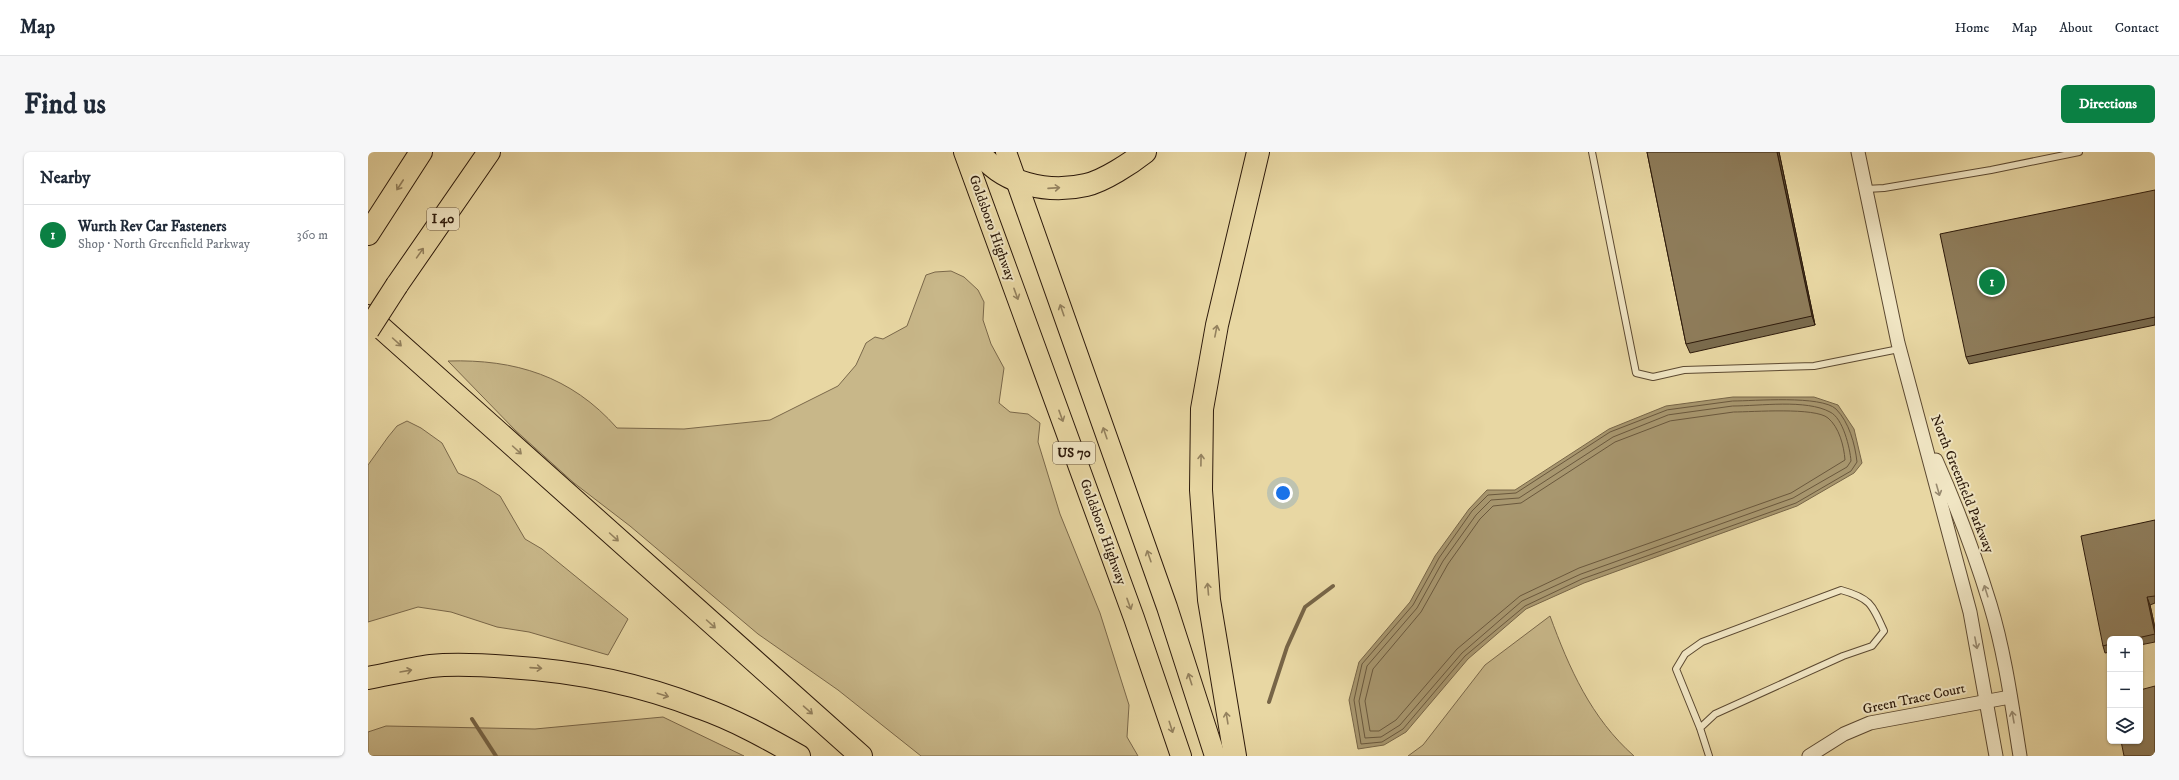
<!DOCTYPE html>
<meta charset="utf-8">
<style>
:root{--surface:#fff;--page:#f6f6f7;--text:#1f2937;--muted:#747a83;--line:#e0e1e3;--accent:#0b8043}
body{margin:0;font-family:"IM FELL DW Pica",serif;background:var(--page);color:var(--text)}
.controls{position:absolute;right:12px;bottom:12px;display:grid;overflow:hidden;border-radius:6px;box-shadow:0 1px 3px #0004}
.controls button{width:36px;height:36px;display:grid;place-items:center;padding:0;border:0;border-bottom:1px solid var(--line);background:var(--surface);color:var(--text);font:20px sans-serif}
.you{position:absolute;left:915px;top:341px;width:14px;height:14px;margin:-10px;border:3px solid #fff;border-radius:50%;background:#1a73e8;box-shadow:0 0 0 6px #1a73e833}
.badge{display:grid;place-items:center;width:26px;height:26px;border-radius:50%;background:var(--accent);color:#fff;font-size:13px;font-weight:700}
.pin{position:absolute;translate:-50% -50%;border:2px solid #fff;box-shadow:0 1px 4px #0006}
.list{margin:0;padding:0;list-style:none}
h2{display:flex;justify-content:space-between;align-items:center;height:52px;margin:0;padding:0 16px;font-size:17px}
h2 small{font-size:13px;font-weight:400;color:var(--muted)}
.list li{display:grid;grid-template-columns:26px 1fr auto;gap:12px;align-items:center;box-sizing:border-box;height:60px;padding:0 16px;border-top:1px solid var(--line)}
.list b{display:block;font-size:15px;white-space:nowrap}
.list p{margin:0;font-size:13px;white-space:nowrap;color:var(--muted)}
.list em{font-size:13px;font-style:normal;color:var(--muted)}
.icon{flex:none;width:22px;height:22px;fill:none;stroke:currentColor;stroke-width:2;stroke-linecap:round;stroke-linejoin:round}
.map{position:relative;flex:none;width:1787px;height:604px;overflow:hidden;border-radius:6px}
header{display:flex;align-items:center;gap:24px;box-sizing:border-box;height:56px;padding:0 20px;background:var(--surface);border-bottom:1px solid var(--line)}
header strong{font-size:19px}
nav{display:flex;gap:22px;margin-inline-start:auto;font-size:14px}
.intro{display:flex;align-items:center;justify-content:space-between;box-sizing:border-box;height:96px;padding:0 24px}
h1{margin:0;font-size:28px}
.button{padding:10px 18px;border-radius:6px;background:var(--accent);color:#fff;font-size:14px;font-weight:700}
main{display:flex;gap:24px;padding:0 24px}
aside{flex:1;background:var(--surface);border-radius:6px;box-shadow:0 1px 3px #0004}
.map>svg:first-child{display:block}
</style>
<header>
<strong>Map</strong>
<nav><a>Home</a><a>Map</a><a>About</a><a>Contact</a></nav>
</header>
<div class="intro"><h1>Find us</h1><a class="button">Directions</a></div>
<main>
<aside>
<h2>Nearby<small></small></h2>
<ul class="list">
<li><span class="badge">1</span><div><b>Wurth Rev Car Fasteners</b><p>Shop · North Greenfield Parkway</p></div><em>360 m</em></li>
</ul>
</aside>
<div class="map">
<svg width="1787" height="604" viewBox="0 0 1787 604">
<rect width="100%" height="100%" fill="#e8d7a3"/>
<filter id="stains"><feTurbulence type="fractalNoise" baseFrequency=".005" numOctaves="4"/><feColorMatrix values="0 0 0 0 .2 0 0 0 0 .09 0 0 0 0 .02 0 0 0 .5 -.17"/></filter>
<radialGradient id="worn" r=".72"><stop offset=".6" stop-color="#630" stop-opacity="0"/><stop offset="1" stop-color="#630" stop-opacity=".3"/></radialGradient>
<g fill="#c8b789" stroke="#7a684a">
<path d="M583,119L596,125L610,138L616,150L615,168L623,192L636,216L631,251L642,260L660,262L672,271L670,290L692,362L732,461L761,553L759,585L770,604H553L470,538L390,482L262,374L206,331L147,278L80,209C147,207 203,224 249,276L316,277L402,268L470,234L488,213L498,191L507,185L515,187L539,174L558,123L567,120Z"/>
<path d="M39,269L53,276L74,291L90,321L108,329L132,344L157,387L174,397L260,467L240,503L161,480L129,475L83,460L50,455L0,470V313L20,285L29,274Z"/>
<path d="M1182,464C1201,516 1223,566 1266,604H1040L1055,593L1117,513Z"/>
<path d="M295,565L376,604H0V580L18,574L167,577Z"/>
</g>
<path fill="#a8976f" stroke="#776547" d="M1365,245H1446L1470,253L1486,277L1494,311L1486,321L1429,354L1216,431L1158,457L1100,507L1038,580L1016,593L990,597L981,548L991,510L1042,450L1067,404L1101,357L1119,338H1147L1241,277L1298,254Z"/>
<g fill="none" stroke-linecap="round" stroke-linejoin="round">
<g stroke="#6a583d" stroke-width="1">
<path d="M1365,249C1386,249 1453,243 1468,257C1481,270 1487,292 1489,310L1483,319L1428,351L1214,427L1157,454L1097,504L1035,577L1014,590L993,592L986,548L994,512L1045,453L1071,406L1104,359L1120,343L1148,341L1242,280L1299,258Z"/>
<path d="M1365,254C1392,254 1438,247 1462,260C1475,266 1482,296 1483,309L1479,315L1425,346L1213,422L1154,449L1094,501L1032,573L1013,585L997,586L991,549L999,514L1049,456L1075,409L1108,363L1123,348L1151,346L1245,285L1300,263Z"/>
<path d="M1366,260C1385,260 1447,255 1460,266C1471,275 1476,294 1477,308L1423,341L1211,416L1152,444L1089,497L1028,568L1011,579H1002L997,549L1005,517L1053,460L1080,412L1112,367L1125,354L1153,351L1247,290L1302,269Z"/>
</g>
<g stroke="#776547" stroke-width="4">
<path d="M901,550L919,495L937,455L965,434"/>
<path d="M104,567L128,604"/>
</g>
<g stroke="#5c4931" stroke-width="8">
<g id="lane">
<path d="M1224,0L1268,221L1285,225L1316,218L1446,214L1531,197"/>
<path d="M1498,37L1516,36L1623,18L1711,0"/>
<path d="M1332,576L1347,562L1475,504L1504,494L1516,479C1504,452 1502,446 1473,438L1334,490L1317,502L1308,517L1332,576L1341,604"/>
</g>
</g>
<g stroke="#5c4931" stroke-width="15">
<g id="street">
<path d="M1490,0L1530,191L1602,460L1628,604"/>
<path d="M1568,308C1589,355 1607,403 1622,452C1637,501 1644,554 1652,604"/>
<path d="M1441,604L1476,582L1502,571L1642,545"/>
</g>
</g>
<g stroke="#2d1a0b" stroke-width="22">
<g id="primary">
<path d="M596,0L766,466L813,604"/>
<path d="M638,0L799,455L847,604"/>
</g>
</g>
<g stroke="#2d1a0b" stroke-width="24">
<g id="highway">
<path d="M611,0C635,32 680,42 718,33C736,29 763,11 777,0"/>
<path d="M0,82L53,0"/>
<path d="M29,133L121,0"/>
<path d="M0,164L493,604"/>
<path d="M0,526C21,522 42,517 63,514C88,511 116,513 141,515C207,519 272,532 333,556C367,568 399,586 431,604"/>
<path d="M867,604L841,448L833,338L834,257L849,173L890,0"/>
</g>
</g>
<use href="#lane" stroke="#f0e5c3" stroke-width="6"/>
<use href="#street" stroke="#f0e5c3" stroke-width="13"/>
<use href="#primary" stroke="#e8d7a3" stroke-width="20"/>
<use href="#highway" stroke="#e8d7a3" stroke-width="22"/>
<g stroke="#2d1a0b" stroke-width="24" stroke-linecap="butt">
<path id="highway-bridge" d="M0,178L29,133"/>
</g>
<use href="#highway-bridge" stroke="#e8d7a3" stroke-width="22"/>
</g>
<g fill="#7a6b4d" stroke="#2d1a0b">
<path d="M1279,0H1411L1447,173L1322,201L1318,192Z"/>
<path d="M1787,38V173L1601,212L1598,205Z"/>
<path d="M1787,368V451L1782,453L1787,476V490L1772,493V487H1742V500L1737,501L1735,494Z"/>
</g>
<g fill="#63573f" stroke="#2d1a0b">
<path d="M1409,0H1411L1447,173L1444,164Z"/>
<path d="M1779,445L1782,453L1787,476V481Z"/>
</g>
<g fill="#8e7c5a" stroke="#2d1a0b">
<path d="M1279,0H1409L1444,164L1318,192Z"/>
<path d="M1787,38V165L1598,205L1572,82Z"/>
<path d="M1787,368V444L1779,445L1787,482L1765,487H1742V492L1735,494L1713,384Z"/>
<path d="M1787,534V604H1756L1753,589H1772V538Z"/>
</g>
<defs><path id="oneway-shaft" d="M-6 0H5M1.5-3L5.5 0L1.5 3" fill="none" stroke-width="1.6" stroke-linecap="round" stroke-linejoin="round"/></defs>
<g stroke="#94825f">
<use href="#oneway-shaft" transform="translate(32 33) rotate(123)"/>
<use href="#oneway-shaft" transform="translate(686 36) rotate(-4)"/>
<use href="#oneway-shaft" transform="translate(52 101) rotate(-55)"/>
<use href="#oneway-shaft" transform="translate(648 142) rotate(70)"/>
<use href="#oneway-shaft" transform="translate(694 158) rotate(-109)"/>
<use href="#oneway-shaft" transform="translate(848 179) rotate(-79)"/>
<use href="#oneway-shaft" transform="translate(29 190) rotate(42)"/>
<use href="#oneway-shaft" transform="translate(693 264) rotate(70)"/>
<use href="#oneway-shaft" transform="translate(737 281) rotate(-109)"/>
<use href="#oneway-shaft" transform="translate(149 298) rotate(42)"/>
<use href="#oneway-shaft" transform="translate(833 308) rotate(-89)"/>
<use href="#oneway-shaft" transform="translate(246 385) rotate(42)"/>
<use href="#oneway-shaft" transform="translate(781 404) rotate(-109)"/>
<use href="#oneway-shaft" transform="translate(840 437) rotate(-95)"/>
<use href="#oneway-shaft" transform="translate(761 452) rotate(70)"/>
<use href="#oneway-shaft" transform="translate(343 472) rotate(42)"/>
<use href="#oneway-shaft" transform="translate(168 516) rotate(4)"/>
<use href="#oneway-shaft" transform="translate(38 519) rotate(-10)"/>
<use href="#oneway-shaft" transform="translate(822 527) rotate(-108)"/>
<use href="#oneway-shaft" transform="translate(295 543) rotate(17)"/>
<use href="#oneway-shaft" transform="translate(440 558) rotate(41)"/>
<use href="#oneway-shaft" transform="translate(859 566) rotate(-99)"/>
<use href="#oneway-shaft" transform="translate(803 575) rotate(72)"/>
</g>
<g stroke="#988a70">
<use href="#oneway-shaft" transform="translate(1570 338) rotate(74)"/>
<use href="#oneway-shaft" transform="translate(1618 439) rotate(-108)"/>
<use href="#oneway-shaft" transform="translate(1608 491) rotate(79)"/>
<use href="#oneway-shaft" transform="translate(1645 565) rotate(-100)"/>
</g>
<g text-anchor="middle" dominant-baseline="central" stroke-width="4" stroke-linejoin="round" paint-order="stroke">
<g fill="#f0e5c3" stroke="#685742" stroke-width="1">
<rect x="59" y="56" width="32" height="22" rx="3"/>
<rect x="685" y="290" width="42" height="22" rx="3"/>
</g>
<g font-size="13" font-weight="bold" fill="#2d1a0b">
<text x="75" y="67">I 40</text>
<text x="706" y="301">US 70</text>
</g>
<g font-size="14" fill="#2d1a0b" stroke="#f0e5c3">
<text transform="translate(624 76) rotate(70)">Goldsboro Highway</text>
<text transform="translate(1594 332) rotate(68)">North Greenfield Parkway</text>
<text transform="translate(735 380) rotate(70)">Goldsboro Highway</text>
<text transform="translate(1546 547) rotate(-12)">Green Trace Court</text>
</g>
</g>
<rect width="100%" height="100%" filter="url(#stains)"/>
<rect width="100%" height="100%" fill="url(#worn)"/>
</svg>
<div class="controls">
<button>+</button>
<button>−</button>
<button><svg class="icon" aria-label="layers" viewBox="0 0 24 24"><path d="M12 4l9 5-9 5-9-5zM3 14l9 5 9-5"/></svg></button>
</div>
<div class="you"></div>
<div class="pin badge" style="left:1624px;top:130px">1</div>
</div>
</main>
